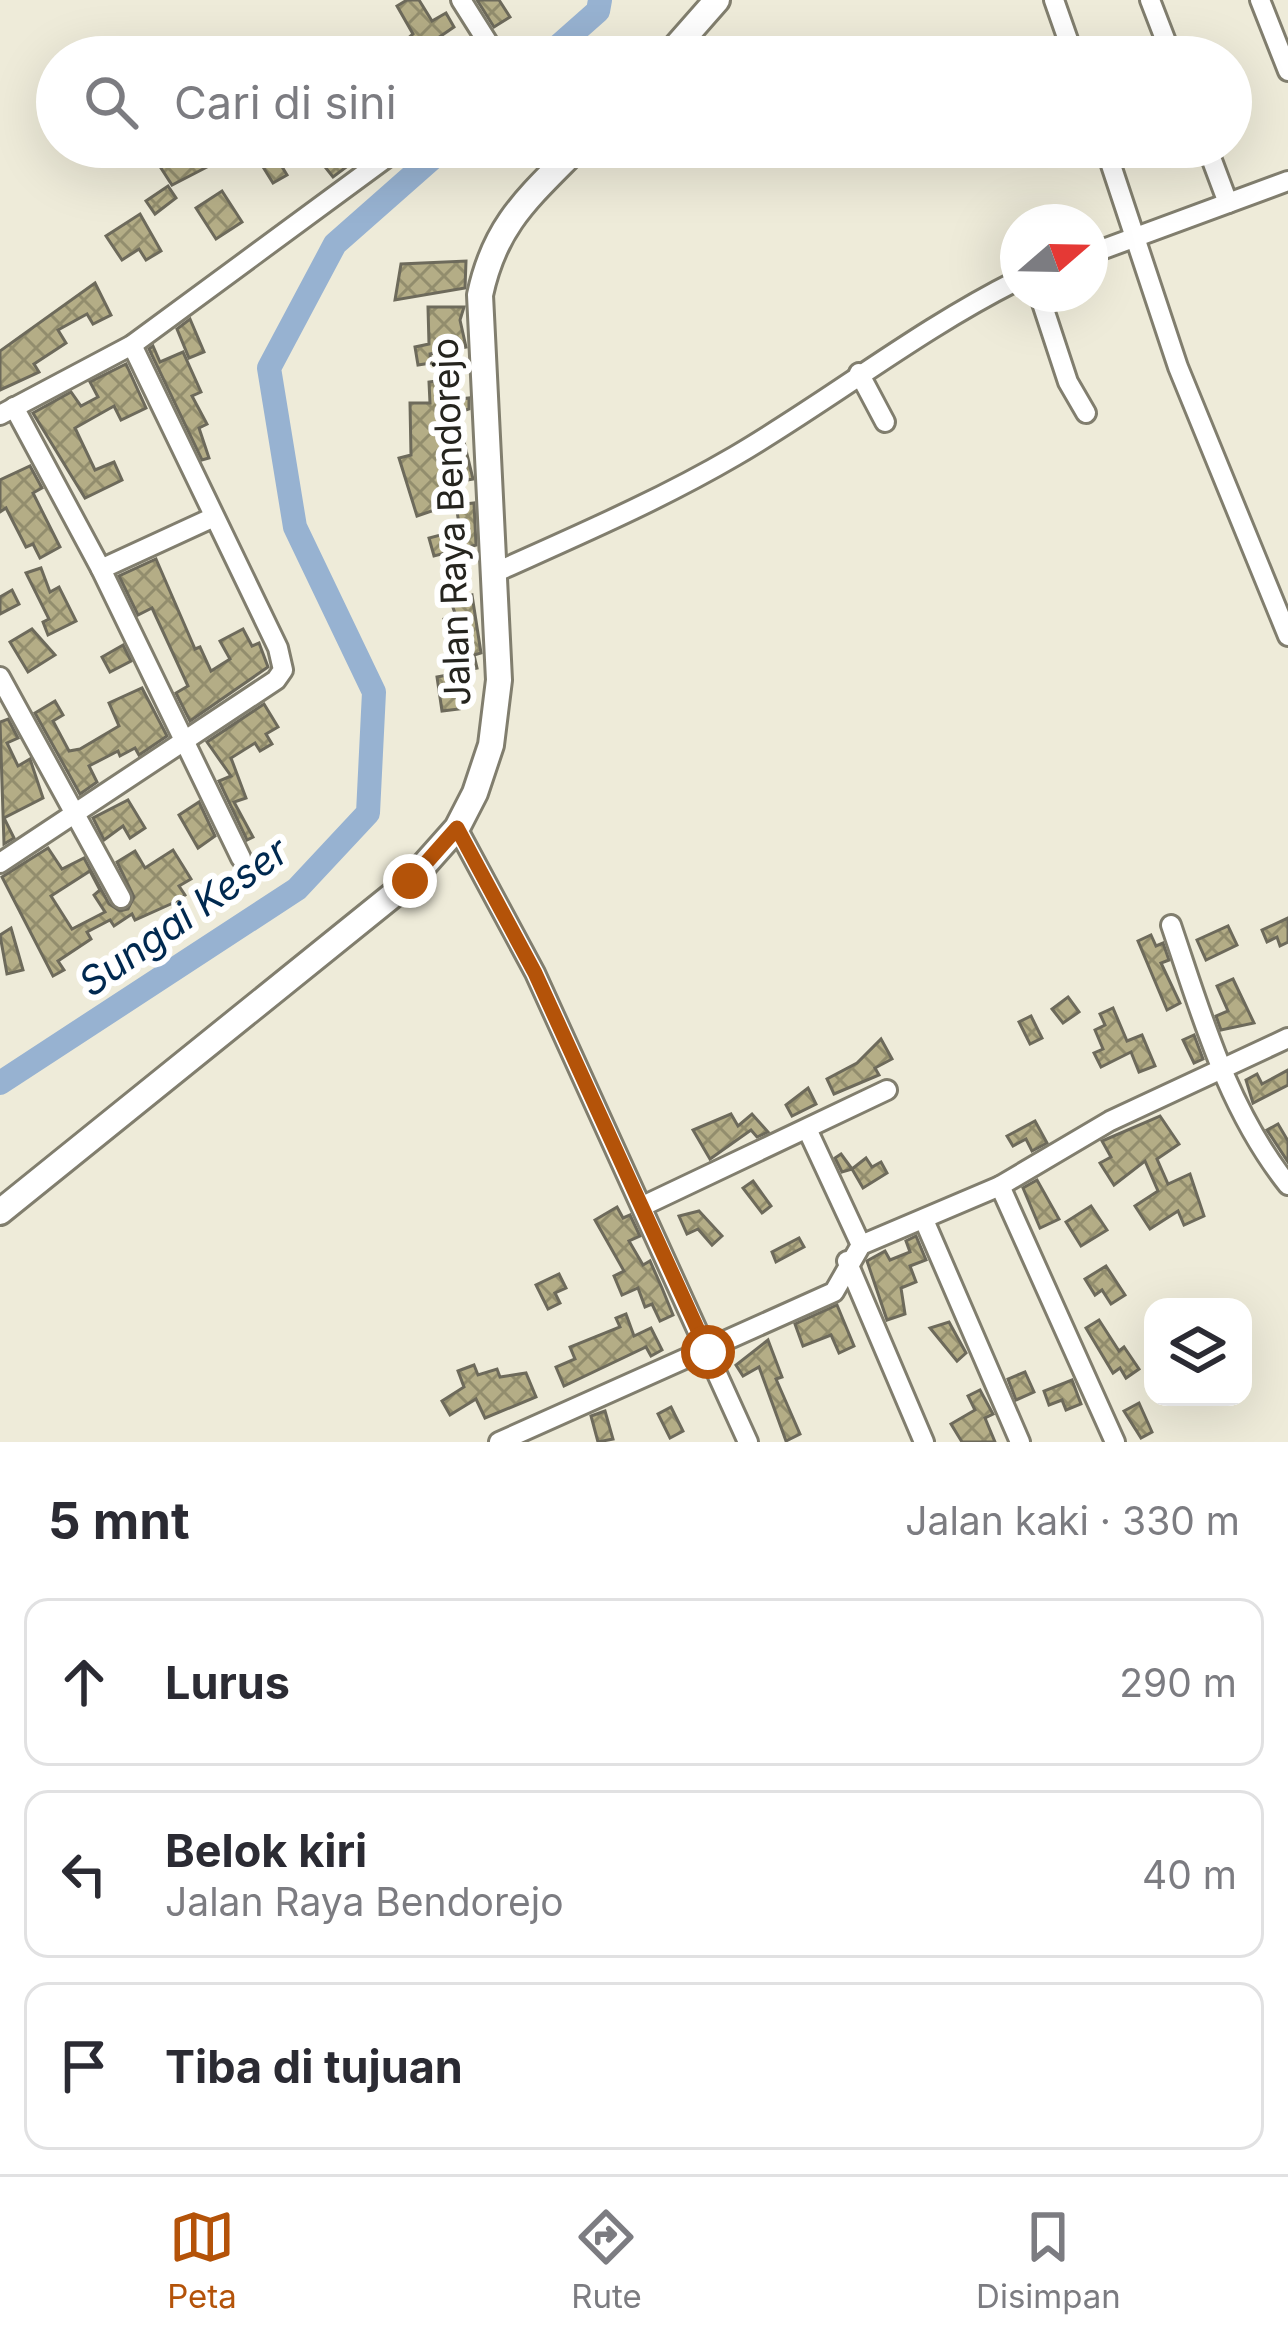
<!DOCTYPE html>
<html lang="id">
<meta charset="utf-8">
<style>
:root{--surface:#fff;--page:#f2f2f3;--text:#2b2b33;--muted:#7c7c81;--line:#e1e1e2;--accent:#b45309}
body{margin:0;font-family:Inter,sans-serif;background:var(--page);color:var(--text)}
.controls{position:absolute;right:36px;bottom:36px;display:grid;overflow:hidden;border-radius:24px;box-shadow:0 12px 48px #0002}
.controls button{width:108px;height:108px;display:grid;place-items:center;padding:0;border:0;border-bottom:3px solid var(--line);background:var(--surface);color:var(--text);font:60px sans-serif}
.compass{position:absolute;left:1000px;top:204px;width:108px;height:108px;border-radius:50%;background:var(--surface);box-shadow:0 12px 48px #0002;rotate:70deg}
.stop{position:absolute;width:36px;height:36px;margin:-27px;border:9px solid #b45309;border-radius:50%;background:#fff}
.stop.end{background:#b45309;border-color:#fff;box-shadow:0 3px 12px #0008}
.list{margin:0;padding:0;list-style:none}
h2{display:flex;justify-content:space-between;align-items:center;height:156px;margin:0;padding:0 48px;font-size:51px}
h2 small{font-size:39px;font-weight:400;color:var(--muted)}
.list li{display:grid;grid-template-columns:78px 1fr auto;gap:36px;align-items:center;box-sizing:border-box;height:168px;margin:0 24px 24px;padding:0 24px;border:3px solid var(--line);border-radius:24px}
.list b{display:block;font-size:45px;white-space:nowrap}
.list p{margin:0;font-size:39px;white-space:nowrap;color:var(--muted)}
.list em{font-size:39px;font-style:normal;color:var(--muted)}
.icon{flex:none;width:66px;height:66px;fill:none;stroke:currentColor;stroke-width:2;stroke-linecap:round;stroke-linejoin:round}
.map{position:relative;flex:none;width:1288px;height:1442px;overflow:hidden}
.search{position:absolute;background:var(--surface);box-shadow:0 12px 48px #0002;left:36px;right:36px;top:36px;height:132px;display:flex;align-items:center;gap:30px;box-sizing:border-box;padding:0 42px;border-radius:66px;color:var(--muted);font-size:45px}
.sheet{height:732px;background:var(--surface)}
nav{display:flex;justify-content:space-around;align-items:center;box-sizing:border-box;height:168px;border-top:3px solid var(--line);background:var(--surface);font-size:33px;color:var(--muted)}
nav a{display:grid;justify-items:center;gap:6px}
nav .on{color:var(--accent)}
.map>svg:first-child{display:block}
</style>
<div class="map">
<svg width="1288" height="1442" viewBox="0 0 1288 1442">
<defs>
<pattern id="building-cross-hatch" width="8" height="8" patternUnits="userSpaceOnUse" patternTransform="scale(3)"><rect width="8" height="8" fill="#b4ad86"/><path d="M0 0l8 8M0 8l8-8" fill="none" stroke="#928d6d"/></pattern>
</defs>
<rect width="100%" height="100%" fill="#eeebd9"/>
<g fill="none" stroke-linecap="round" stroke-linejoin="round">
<g stroke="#97b2d1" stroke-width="24">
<path d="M546,57L598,11L600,0"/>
<path d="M0,1083L297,889L368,813L374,692L295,527L269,368L335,244L445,147"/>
</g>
</g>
<g fill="url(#building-cross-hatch)" stroke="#6d6a5b" stroke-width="3" fill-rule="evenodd">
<path d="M407,0H419L432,21L446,13L454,27L410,57L399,46L413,34L397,6Z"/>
<path d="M477,0H499L510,17L494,27Z"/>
<path d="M179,147H195L207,167L172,185L157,162Z"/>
<path d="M270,147L287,175L273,183L255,154Z"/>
<path d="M322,147H348L357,159L333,177L314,153Z"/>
<path d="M168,186L176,198L155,214L146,201Z"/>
<path d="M222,191L242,222L216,239L196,208Z"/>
<path d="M140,214L161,251L146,260L139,249L122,260L106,236Z"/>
<path d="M466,261L465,288L395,300L401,264Z"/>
<path d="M95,283L111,315L93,324L87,314L58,330L66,343L34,364L39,372L0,390V351Z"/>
<path d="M428,307H464L460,320L466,347L430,354L431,363L418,365L415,347L429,344Z"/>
<path d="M190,319L204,352L189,358L177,329Z"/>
<path d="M153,346L160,362L183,352L201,392L192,396L207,424L199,428L209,458L202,460L149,349Z"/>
<path d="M126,364L146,408L121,420L114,406L75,428L95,470L114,462L122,480L85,498L33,413L71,392L81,406L98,397L90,382Z"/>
<path d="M456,378L459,399L469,398V409L457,413L473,479L450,483L455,503L417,516L399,458L411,455L410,403H430L429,382Z"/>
<path d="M30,466L42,488L33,493L60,547L40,558L33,544L26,547L6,508L0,512V480Z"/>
<path d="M474,503L476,545L434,556L429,538L460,530L456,505Z"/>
<path d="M156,559L195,649L200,647L211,671L230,659L220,641L243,629L252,646L259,643L268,667L190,721L176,693L188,686L152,608L138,615L119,576Z"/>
<path d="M41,568L50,592L59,587L76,621L48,635L43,622L49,619L26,573Z"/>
<path d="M12,590L19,604L0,614V597Z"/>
<path d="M472,595L481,653L474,655L477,668L457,672L444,619L456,616L451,602Z"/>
<path d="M32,629L55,655L28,672L10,642Z"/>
<path d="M123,645L131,661L110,672L102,657Z"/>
<path d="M453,674L459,709L442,711L437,677Z"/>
<path d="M142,688L167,736L139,755L135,748L120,756L118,751L89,766L97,782L80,794L35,713L55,701L63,715L53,721L69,751L80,749L119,726L109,703Z"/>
<path d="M264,704L278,727L266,734L272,744L260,751L255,743L231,758L246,798L234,802L253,837L247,840L219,781L231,776L207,742Z"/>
<path d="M8,719L18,738L7,743L18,766L30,759L43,798L4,818L14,838L4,844L0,722Z"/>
<path d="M128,800L145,828L130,838L123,826L104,840L93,818Z"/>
<path d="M199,802L215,836L198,848L179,815Z"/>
<path d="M48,848L62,869L84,858L109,904L120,911L128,909L134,897L117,862L135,851L145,868L173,850L191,879L179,886L185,895L173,903L135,920L132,914L114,926L110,920L87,932L91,939L58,961L64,970L53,976L2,877ZM90,871L100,890L94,895L105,912L72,929L51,896Z"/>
<path d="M1288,918V942L1280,946L1277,937L1267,942L1262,930Z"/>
<path d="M1228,926L1237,945L1206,960L1197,940Z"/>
<path d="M11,928L23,970L7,974L0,935Z"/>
<path d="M1151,935L1156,946L1163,943L1169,960L1161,963L1180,1003L1167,1010L1138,941Z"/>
<path d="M1233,979L1254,1023L1221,1030L1216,1016L1228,1011L1217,986Z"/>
<path d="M1068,997L1079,1012L1063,1023L1052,1009Z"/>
<path d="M1113,1008L1127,1041L1142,1035L1155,1066L1139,1072L1131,1052L1101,1067L1094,1053L1103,1049L1095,1030L1105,1025L1100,1014Z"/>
<path d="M1031,1016L1042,1038L1030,1044L1019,1022Z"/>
<path d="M1194,1035L1203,1059L1194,1063L1183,1040Z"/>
<path d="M881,1039L892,1059L875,1068L879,1075L834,1094L827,1079L857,1063Z"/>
<path d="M1288,1070V1085L1253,1103L1246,1080L1257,1074L1262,1084Z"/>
<path d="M808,1088L816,1104L792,1116L786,1105Z"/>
<path d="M731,1114L738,1126L752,1114L768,1132L757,1137L751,1130L710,1159L693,1130Z"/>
<path d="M1160,1116L1179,1144L1157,1159L1168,1184L1190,1174L1204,1216L1184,1225L1178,1211L1150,1229L1135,1206L1158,1191L1145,1161L1114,1185L1100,1163L1111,1157L1102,1141Z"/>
<path d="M1035,1121L1047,1143L1032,1151L1026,1139L1013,1146L1007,1136Z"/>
<path d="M1278,1124L1288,1141V1162L1267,1130Z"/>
<path d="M841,1154L852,1169L866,1158L872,1167L881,1162L887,1173L863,1188L852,1169L842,1172L835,1158Z"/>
<path d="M1037,1180L1059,1219L1040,1228L1023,1188Z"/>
<path d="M753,1181L771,1206L762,1213L743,1188Z"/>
<path d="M1091,1206L1107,1230L1081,1246L1066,1222Z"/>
<path d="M617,1207L623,1218L630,1215L640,1236L629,1241L643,1265L650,1261L662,1288L673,1315L660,1321L652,1304L645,1307L638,1288L622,1295L614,1276L624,1271L595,1220Z"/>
<path d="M699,1211L722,1236L712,1245L698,1229L687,1234L679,1216Z"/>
<path d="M916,1236L926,1260L910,1266L916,1282L901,1288L905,1314L887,1320L867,1261L885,1251L890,1260L910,1252L906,1241Z"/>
<path d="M799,1238L804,1247L776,1262L772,1252Z"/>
<path d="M1106,1266L1125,1295L1111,1304L1102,1290L1095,1295L1085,1279Z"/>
<path d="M559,1274L566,1288L555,1293L560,1303L548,1309L536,1285Z"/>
<path d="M837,1305L854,1346L839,1353L831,1335L803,1346L795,1324Z"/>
<path d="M626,1314L634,1336L651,1328L662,1350L651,1356L646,1347L564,1386L556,1367L575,1359L570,1347L620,1327L616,1318Z"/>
<path d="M1099,1320L1119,1351L1124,1347L1139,1369L1126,1378L1120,1368L1113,1373L1086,1328Z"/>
<path d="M949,1322L966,1353L957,1361L930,1328Z"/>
<path d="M768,1340L782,1377L776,1379L800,1434L786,1441L759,1367L743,1376L736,1365Z"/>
<path d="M474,1365L478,1375L497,1369L500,1377L526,1373L536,1397L485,1418L476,1399L450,1415L442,1401L464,1387L458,1371Z"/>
<path d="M1025,1372L1034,1392L1016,1400L1008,1379Z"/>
<path d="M1072,1380L1081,1404L1066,1410L1062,1400L1049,1405L1044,1391Z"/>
<path d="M980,1390L993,1414L985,1418L995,1442H962L951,1424L975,1410L968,1396Z"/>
<path d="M1139,1403L1152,1432L1141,1438L1124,1411Z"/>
<path d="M671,1407L683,1431L670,1438L658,1414Z"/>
<path d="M605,1411L613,1439L598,1442L591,1416Z"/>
</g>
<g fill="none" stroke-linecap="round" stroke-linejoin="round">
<g stroke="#817e6e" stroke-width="24">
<g id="minor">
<path d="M461,0L497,57"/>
<path d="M1054,0L1074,57"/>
<path d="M1150,0L1172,57"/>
<path d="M1260,0L1288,71"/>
<path d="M1105,147L1178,367L1288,636"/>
<path d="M1207,147L1228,203"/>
<path d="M1090,254L1288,181"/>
<path d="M1039,294L1068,382L1086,413"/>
<path d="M859,373L885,422"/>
<path d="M14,407L101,569L241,858"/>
<path d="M0,415L132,345L401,147"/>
<path d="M101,569L214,517"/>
<path d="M494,573C576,536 658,501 735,456C832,399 918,330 1018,280"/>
<path d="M0,677L121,898"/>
<path d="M457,828L535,973L748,1442"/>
<path d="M0,863L276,680L283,670L278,648L132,345"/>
<path d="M1171,925C1202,1016 1227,1108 1288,1185"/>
<path d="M808,1131L861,1245"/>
<path d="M1000,1186L1115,1442"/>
<path d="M645,1205L887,1090"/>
<path d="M924,1220L1020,1442"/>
<path d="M847,1261L924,1442"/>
<path d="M499,1442L834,1292L861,1245L1000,1186L1110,1121L1288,1038"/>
</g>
</g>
<g stroke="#817e6e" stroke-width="30">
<g id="major">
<path d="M667,57L717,0"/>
<path d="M0,1212L409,882L457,828L475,793L491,745L499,680L480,295C495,224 529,197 578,147"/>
</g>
</g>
<use href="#minor" stroke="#fff" stroke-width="18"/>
<use href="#major" stroke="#fff" stroke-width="24"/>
</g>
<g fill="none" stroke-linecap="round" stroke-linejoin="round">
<path stroke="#b45309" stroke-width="15" d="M410,881L457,828L535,973L708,1352"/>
</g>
<g text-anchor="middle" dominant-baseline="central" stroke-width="12" stroke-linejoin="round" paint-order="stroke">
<g font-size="36" fill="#25241e" stroke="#fff">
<text transform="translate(451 522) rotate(-92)">Jalan Raya Bendorejo</text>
</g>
<g font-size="39" font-style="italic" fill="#002950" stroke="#fff">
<text transform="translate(183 916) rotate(-35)">Sungai Keser</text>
</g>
</g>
</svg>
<div class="controls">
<button><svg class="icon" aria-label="layers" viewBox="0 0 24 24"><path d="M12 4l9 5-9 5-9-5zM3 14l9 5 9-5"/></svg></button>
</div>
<svg class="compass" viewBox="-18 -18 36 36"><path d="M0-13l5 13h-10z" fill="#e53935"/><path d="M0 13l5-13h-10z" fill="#7c7c81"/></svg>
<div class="stop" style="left:708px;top:1352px"></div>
<div class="stop end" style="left:410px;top:881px"></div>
<div class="search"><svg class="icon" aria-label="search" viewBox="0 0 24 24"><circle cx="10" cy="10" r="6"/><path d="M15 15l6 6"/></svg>Cari di sini</div>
</div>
<section class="sheet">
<h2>5 mnt<small>Jalan kaki · 330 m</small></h2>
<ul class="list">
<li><svg class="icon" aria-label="ahead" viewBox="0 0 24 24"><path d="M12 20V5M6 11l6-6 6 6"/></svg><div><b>Lurus</b></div><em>290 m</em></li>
<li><svg class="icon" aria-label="left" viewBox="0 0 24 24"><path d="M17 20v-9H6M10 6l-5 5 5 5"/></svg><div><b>Belok kiri</b><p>Jalan Raya Bendorejo</p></div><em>40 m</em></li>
<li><svg class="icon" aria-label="arrive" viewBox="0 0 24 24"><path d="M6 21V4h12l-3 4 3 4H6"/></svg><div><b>Tiba di tujuan</b></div></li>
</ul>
</section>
<nav>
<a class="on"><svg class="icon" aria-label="map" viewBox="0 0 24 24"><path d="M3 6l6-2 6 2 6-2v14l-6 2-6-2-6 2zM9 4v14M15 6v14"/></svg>Peta</a>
<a><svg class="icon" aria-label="directions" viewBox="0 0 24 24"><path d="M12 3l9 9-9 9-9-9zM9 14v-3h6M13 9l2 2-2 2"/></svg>Rute</a>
<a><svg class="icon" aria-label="saved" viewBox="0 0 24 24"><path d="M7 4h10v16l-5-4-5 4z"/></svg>Disimpan</a>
</nav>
